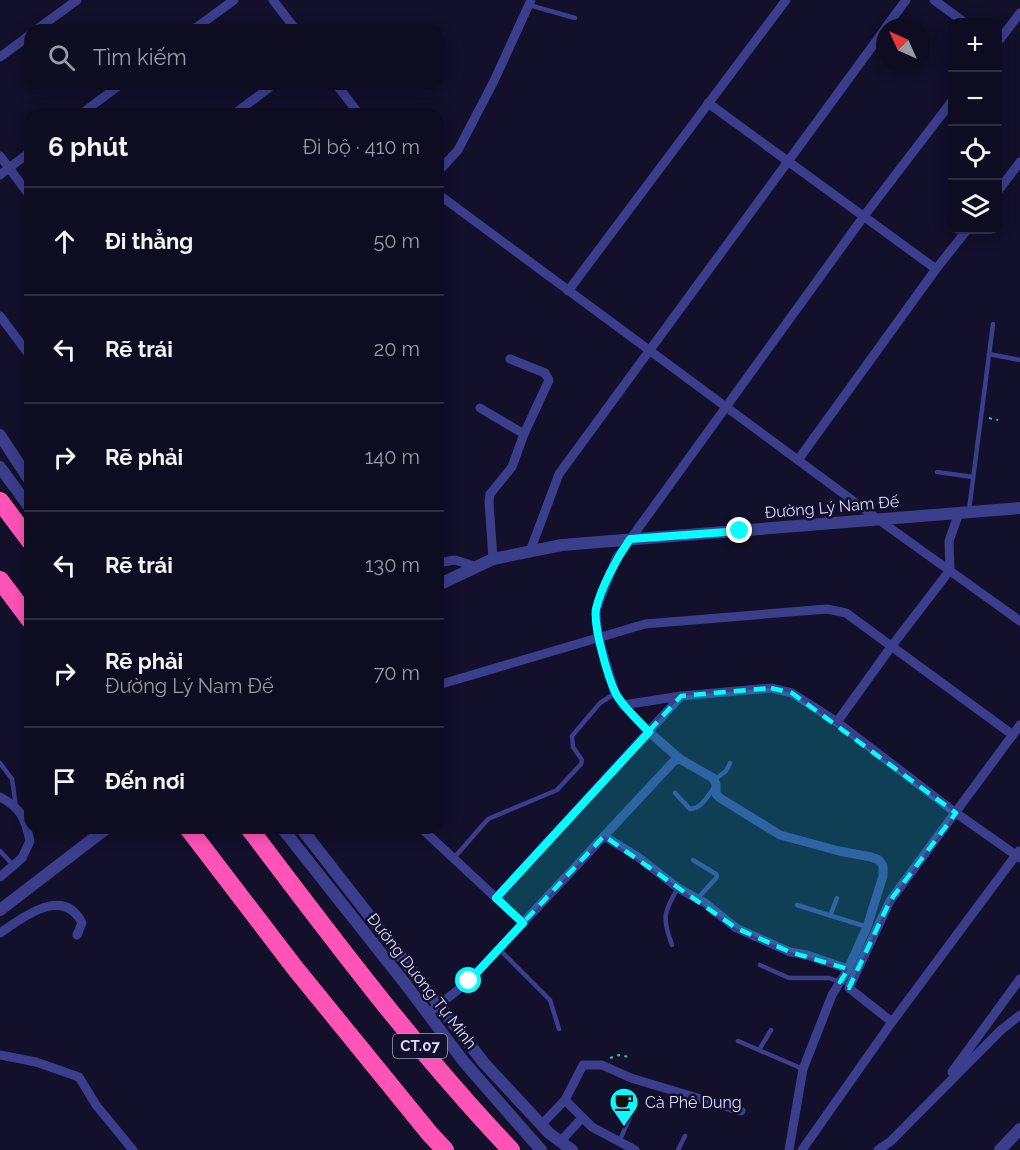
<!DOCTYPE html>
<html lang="vi">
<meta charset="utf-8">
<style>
:root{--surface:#0e0c20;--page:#171529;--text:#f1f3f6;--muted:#9b9ba5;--line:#2e2c3e}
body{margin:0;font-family:Raleway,sans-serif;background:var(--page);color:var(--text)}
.controls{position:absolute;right:18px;top:18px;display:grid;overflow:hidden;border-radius:12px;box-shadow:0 3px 15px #0003}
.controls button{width:54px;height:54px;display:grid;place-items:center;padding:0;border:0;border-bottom:2px solid var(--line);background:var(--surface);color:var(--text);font:30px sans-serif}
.compass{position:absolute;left:876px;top:18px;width:54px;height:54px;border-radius:50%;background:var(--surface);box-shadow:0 3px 15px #0003;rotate:315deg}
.stop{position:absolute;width:18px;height:18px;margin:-14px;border:4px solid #05fdff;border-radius:50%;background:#fff}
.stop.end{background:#05fdff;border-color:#fff;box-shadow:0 2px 6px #0008}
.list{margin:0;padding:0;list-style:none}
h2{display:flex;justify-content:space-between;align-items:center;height:78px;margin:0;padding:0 24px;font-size:26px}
h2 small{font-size:20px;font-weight:400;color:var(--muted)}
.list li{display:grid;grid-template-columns:39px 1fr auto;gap:18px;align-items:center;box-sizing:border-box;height:108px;padding:0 24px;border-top:2px solid var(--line)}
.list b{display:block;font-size:22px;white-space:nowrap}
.list p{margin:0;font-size:20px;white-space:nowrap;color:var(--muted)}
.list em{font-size:20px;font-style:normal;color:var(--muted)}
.icon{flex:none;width:33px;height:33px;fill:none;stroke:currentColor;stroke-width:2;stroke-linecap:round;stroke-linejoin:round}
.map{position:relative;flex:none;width:1020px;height:1150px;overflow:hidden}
.search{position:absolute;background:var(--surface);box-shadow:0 3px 15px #0003;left:24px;top:24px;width:420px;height:66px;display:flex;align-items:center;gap:15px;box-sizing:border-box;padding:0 21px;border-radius:18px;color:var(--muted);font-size:22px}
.panel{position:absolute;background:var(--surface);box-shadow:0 3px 15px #0003;left:24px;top:108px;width:420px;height:726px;border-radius:18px}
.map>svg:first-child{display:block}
</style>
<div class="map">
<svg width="1020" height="1150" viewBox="0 0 1020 1150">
<rect width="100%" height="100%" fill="#12102a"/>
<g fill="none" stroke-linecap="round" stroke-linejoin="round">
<g stroke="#2dc0a9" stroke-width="2" stroke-dasharray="3 4.5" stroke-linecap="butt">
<path d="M989,418L998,420"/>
<path d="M610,1058L619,1055L629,1057"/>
</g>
<g stroke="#3a3e8b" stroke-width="4.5">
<path d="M529,5L575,18"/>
<path d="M989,354L1020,360"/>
<path d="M937,472L973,477"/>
<path d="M969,510L993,324"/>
<path d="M0,763L12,779L16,807"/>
<path d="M714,780L726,771L730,763"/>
<path d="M675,793L690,809C702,809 708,795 715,786"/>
<path d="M0,851L13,865"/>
<path d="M453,859L488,819L557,790L581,764L582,760L573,747L572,736L600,703L614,694"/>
<path d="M693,860L716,874L717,877L697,899"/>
<path d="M797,905L867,927"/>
<path d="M830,916L837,898"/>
<path d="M672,945C662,918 663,913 678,888"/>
<path d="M498,948L550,1000L559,1029"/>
<path d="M760,965L789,978H829L840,982"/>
<path d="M738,1041L803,1069"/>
<path d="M759,1050L771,1030"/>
<path d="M619,1142L630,1117"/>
<path d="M678,1150L685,1136"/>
</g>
<g stroke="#3a3e8b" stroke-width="9">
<path d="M273,0L296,30"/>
<path d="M934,0L964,22"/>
<path d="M886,27L906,0"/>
<path d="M36,30L77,0"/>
<path d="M193,30L234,0"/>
<path d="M998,42L1020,13"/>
<path d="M0,57L30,35"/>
<path d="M336,84L359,114"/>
<path d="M708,103L936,269"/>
<path d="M81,114L121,84"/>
<path d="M234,114L274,84"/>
<path d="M0,156L30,196"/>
<path d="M438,172L458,150L494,81L531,0"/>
<path d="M0,175L30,152"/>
<path d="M998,191L1020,162"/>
<path d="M438,194L879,520L1020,621"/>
<path d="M568,291L786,0"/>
<path d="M0,316L30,356"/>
<path d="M510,359L545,373L549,380L524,434"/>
<path d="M480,408L524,434L512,467L490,494L489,502L493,559"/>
<path d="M798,460L936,269L967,230"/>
<path d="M530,551L559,474L885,29"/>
<path d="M438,563L455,560L478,567"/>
<path d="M438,685L645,624L827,609L846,613L1013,735"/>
<path d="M623,705L681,696L771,688L792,693L837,722L956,813L1020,858"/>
<path d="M837,722L891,647L950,570L949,541L959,513"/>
<path d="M680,759L649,732L623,705L615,693L598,636L596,610L616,559L864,216L952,101"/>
<path d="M0,797C21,808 25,818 30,841L22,858L0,877"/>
<path d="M421,828L523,923"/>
<path d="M604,836L638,857L678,888L705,903L736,928L790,952L807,955L848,969"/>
<path d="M496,898L681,696"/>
<path d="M0,933C22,918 63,885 82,923L77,935"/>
<path d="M434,1009L469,981L674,761L680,759L713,778L716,784V794L720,798L780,835L839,851L871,857L879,860L883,866V876L867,927L848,969L832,995L803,1069L789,1150"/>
<path d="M892,1022L849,988L890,901L1020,725"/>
<path d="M0,1055L36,1062L79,1077L96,1105L133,1150"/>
<path d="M952,1072L1020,979"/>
<path d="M565,1100L592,1127L635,1150"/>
<path d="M541,1125L565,1100L583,1065H602L631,1078L741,1111"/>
<path d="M560,1142L581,1119"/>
<path d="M802,1150L892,1022L1019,851"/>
<path d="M878,1150L891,1141L1001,1030L1020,1015"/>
</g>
<g stroke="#3a3e8b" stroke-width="12">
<path d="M0,435L30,481"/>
<path d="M0,467L30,508"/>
<path d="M438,585L493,559L562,545L1020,508"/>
<path d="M282,828L407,986L464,1062L541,1150"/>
<path d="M301,828L484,1063L549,1133L572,1150"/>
<path d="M0,910L107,828"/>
<path d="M1000,1150L1020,1129"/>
</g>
<g stroke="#ff54b6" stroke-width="18">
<path d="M0,501L30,541"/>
<path d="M0,580L30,620"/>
<path d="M188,828L295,968L430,1134L445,1150"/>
<path d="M249,828C332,938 416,1050 511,1150"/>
</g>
</g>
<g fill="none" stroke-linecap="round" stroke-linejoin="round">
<path stroke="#05fdff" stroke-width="8" d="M469,981L523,923L496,898L649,732C638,720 624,708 616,694C608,678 593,626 596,609C601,587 617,558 630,539L740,531"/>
</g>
<path fill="#05fdff" fill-opacity="0.2" stroke="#05fdff" stroke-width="4.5" stroke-dasharray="12 8" stroke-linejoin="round" d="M771,688L792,693L956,813L890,901L849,988L840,982L848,969L790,952L736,928L604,836L523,923L496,898L681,696Z"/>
<defs>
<g id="cafe-pin" transform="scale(1.5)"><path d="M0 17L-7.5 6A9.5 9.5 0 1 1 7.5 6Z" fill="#05fdff" stroke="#12102a"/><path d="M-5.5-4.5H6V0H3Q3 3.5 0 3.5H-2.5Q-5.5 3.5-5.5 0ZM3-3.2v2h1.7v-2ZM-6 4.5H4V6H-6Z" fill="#111"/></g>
</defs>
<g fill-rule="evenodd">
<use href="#cafe-pin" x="624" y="1102"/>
</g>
<g text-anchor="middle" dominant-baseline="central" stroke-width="5" stroke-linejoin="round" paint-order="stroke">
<rect fill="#12102a" stroke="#9e9dbf" stroke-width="1.5" x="393" y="1034" width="54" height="24" rx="4.5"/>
<g font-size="15" font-weight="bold" fill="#dad9ff">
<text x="420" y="1046">CT.07</text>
</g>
<g font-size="16" fill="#dad9ff" stroke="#12102a">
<text transform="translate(832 507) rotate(-5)">Đường Lý Nam Đế</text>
<text transform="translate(422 981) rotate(52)">Đường Dương Tự Minh</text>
</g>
<g font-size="16" fill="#dad9ff" stroke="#12102a" text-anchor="start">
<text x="645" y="1102">Cà Phê Dung</text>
</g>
</g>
</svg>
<div class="controls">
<button>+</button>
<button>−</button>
<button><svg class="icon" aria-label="locate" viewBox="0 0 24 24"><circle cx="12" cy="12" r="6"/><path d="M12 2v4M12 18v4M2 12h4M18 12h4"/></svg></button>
<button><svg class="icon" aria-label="layers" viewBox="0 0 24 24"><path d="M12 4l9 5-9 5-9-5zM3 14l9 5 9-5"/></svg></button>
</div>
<svg class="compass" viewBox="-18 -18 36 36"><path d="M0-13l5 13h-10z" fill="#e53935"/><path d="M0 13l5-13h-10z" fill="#9b9ba5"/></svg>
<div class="stop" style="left:469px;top:981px"></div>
<div class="stop end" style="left:740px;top:531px"></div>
<div class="search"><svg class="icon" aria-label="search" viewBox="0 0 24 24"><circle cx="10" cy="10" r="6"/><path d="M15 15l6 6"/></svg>Tìm kiếm</div>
<section class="panel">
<h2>6 phút<small>Đi bộ · 410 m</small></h2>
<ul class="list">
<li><svg class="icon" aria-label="ahead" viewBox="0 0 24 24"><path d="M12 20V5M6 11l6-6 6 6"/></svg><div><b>Đi thẳng</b></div><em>50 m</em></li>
<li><svg class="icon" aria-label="left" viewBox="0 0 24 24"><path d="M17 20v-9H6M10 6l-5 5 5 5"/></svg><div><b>Rẽ trái</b></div><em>20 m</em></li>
<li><svg class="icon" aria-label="right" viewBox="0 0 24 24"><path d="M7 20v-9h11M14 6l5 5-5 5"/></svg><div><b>Rẽ phải</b></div><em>140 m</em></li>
<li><svg class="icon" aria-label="left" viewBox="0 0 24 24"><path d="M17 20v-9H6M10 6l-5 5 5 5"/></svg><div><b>Rẽ trái</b></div><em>130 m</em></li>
<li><svg class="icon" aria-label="right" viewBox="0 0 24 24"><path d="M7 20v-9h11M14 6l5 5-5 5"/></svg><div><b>Rẽ phải</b><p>Đường Lý Nam Đế</p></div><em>70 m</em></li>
<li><svg class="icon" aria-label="arrive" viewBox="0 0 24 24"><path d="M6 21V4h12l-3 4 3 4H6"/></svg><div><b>Đến nơi</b></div></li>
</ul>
</section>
</div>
